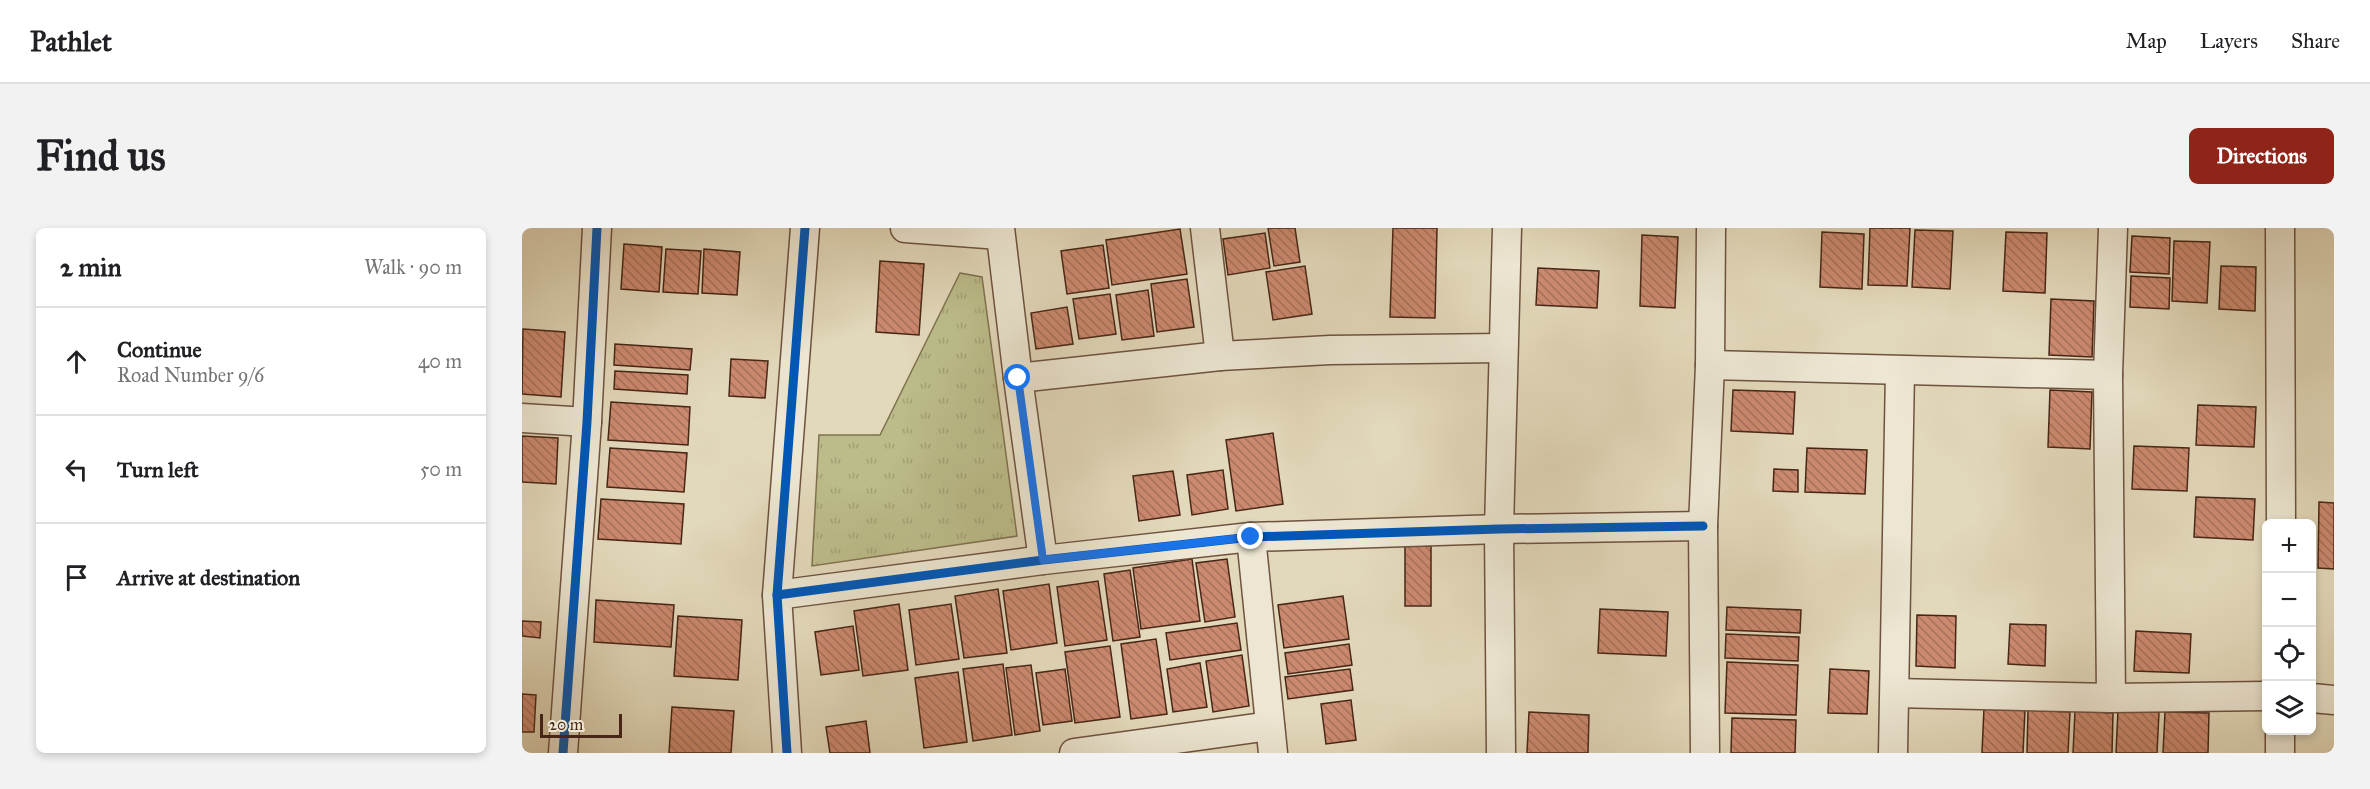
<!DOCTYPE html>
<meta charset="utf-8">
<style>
:root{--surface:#fff;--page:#f2f2f2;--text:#202124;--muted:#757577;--line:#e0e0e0;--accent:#8f2418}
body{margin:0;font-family:"IM FELL Great Primer",serif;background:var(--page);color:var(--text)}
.controls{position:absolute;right:18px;bottom:18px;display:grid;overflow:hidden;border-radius:9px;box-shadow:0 3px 9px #0003}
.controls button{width:54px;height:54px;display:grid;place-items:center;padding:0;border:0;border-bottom:2px solid var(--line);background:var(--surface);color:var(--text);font:30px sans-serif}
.scale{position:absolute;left:18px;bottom:15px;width:82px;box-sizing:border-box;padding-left:6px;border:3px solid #472616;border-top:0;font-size:16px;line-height:21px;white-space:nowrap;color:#472616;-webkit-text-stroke:4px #ece6d2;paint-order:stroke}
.stop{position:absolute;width:18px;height:18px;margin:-14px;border:4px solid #1a73e8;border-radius:50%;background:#fff}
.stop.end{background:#1a73e8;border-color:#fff;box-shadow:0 2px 6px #0008}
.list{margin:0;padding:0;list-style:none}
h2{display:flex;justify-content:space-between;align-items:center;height:78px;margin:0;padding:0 24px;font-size:26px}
h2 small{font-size:20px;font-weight:400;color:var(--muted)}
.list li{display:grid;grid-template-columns:39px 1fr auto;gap:18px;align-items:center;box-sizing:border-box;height:108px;padding:0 24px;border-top:2px solid var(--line)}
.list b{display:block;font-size:22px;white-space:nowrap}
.list p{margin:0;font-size:20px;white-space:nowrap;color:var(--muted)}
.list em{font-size:20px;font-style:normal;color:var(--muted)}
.icon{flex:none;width:33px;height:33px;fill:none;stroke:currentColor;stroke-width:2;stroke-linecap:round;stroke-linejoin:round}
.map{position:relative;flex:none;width:1812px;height:525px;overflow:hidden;border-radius:9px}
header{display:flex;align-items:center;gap:36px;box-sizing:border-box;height:84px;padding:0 30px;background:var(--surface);border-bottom:2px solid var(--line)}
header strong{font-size:28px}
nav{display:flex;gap:33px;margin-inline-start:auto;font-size:21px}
.intro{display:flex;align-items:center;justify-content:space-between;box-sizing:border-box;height:144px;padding:0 36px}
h1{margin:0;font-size:42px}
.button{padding:15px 27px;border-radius:9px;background:var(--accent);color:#fff;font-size:21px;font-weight:700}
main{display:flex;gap:36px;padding:0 36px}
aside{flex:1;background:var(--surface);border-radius:9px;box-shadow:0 3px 9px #0003}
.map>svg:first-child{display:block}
</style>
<header>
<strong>Pathlet</strong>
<nav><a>Map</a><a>Layers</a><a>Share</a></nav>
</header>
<div class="intro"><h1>Find us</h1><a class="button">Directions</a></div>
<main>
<aside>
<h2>2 min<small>Walk · 90 m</small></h2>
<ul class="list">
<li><svg class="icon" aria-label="ahead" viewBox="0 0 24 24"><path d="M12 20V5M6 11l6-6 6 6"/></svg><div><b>Continue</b><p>Road Number 9/6</p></div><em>40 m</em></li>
<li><svg class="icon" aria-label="left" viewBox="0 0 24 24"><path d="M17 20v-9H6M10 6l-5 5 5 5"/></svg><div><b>Turn left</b></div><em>50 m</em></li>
<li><svg class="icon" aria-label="arrive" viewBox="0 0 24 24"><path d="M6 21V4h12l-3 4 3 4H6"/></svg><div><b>Arrive at destination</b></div></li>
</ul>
</aside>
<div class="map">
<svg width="1812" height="525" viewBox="0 0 1812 525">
<defs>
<pattern id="grass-tufts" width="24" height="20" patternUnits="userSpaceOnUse" patternTransform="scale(1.5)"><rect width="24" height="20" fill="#bbbc8a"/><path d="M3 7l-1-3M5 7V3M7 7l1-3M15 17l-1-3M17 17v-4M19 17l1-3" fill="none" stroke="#a2a176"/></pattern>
<pattern id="building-back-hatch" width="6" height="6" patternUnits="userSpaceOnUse" patternTransform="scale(1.5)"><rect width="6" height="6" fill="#cb896f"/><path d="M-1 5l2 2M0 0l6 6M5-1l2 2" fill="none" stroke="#a7705a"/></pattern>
</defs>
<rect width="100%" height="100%" fill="#e2d8ba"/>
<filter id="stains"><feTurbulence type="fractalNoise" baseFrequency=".00333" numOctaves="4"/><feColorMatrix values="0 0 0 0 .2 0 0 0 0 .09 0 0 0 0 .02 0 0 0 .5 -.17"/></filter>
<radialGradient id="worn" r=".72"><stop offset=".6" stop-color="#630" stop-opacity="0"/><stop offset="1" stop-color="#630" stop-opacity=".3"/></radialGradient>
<path fill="url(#grass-tufts)" stroke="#817150" stroke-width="1.5" d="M438,45L460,49L495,308L290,338L297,207H358Z"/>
<g fill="url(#building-back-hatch)" stroke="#472616" stroke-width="1.5">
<path d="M746,0H773L778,34L752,38Z"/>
<path d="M871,0H915L913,90L868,89Z"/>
<path d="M1348,0H1388L1385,58L1346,57Z"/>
<path d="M658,1L665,46L590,57L584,12Z"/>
<path d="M1393,2L1431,3L1428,61L1390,59Z"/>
<path d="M1300,4L1342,6L1340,61L1298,59Z"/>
<path d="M1484,4L1525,5L1523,65L1481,63Z"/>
<path d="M743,5L748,40L706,47L701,11Z"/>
<path d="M1120,7L1156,9L1153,80L1118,78Z"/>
<path d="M1610,8L1648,10L1647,46L1608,44Z"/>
<path d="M1652,13L1688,14L1685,75L1650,73Z"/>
<path d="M102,16L140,19L137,64L99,61Z"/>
<path d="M581,17L587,60L545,66L539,23Z"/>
<path d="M144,21L179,23L176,66L141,64Z"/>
<path d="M182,21L218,24L215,67L180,65Z"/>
<path d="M358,33L402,36L397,107L354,104Z"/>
<path d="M783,38L790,86L751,92L744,44Z"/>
<path d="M1699,38L1734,39L1733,83L1697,81Z"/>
<path d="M1016,40L1077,43L1075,80L1014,77Z"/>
<path d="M1609,48L1648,50L1647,81L1608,79Z"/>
<path d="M665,51L672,99L635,104L629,56Z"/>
<path d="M626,62L632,108L600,112L594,67Z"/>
<path d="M588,66L594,106L557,111L551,71Z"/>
<path d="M1529,71L1572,73L1570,129L1527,127Z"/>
<path d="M545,79L551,116L514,121L509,85Z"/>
<path d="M1,101L43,104L39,169L0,166Z"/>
<path d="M93,116L170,121L168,142L92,137Z"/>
<path d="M209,131L246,133L243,170L207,168Z"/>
<path d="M93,143L166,147L165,166L92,161Z"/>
<path d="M1211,162L1273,164L1271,206L1209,203Z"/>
<path d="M1528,162L1570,164L1568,221L1526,219Z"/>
<path d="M89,174L168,179L166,217L86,212Z"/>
<path d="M1676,177L1734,179L1732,219L1674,217Z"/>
<path d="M751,205L761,276L714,283L704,212Z"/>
<path d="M0,208L36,210L34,256L0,254Z"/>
<path d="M1612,218L1667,220L1665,263L1610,261Z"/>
<path d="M88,220L165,225L162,264L85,259Z"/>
<path d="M1285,220L1345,222L1343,266L1283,264Z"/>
<path d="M1252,241L1276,242V264L1251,263Z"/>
<path d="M701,242L706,281L670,287L665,247Z"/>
<path d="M651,243L658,287L617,293L611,248Z"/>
<path d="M1674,269L1733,271L1731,312L1672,309Z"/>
<path d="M79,271L162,276L159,316L76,311Z"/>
<path d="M1797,274L1812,275V341L1796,340Z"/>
<rect x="883" y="318" width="26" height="60"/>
<path d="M670,331L678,393L619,401L611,340Z"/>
<path d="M705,331L713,389L683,394L674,335Z"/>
<path d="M608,342L618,409L591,413L582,346Z"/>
<path d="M576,353L585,412L543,418L535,359Z"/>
<path d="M527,356L535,415L489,422L481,363Z"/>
<path d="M476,361L485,425L442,430L433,368Z"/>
<path d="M821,368L827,411L762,420L756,377Z"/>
<path d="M74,372L152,377L149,419L72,414Z"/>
<path d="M377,376L386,442L341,448L332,383Z"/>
<path d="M429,376L437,431L394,437L387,382Z"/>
<path d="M1205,379L1279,382L1278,405L1204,402Z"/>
<path d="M1078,381L1146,384L1144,428L1076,425Z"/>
<path d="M1395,387L1434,388L1433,440L1394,438Z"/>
<path d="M156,388L220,392L216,452L152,448Z"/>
<path d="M0,393L19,394L18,410L0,408Z"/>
<path d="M715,395L719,422L648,432L644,405Z"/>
<path d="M1488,396L1524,397L1523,438L1486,436Z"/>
<path d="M331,398L337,442L299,447L293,404Z"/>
<path d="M1614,403L1669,406L1667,445L1612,443Z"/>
<path d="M1204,406L1277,409L1276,433L1203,430Z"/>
<path d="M634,411L645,486L609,491L599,416Z"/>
<path d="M827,416L830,437L766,446L763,425Z"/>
<path d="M588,418L598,489L553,495L543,424Z"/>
<path d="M720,427L727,478L691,484L684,433Z"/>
<path d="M1205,434L1276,437L1274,487L1203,485Z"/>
<path d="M678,435L685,479L651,484L645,441Z"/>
<path d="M481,436L490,507L451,513L441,441Z"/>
<path d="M509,437L518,503L493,507L484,440Z"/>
<path d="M543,441L550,493L521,497L514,445Z"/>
<path d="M828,441L831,462L766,471L763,449Z"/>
<path d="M1308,441L1347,443L1345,486L1306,485Z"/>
<path d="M436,444L445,514L402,520L393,450Z"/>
<path d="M0,466L14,467L12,504H0Z"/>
<path d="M829,472L834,512L804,516L799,476Z"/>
<path d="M150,479L212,483L209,525H147Z"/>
<path d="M1462,480L1503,482L1501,525H1460Z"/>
<path d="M1506,482L1548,484L1546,525H1505Z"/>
<path d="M1596,482L1637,484L1635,525H1594Z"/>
<path d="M1553,483L1591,485L1590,525H1551Z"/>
<path d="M1007,484L1067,487L1066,525H1005Z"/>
<path d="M1643,484L1687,485L1686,525H1641Z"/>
<path d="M1210,490L1274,492L1273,525H1209Z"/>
<path d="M344,493L348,525H308L304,499Z"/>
</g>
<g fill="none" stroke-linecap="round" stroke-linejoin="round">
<g stroke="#6e523f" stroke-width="31">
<g id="street">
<path d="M383,0L478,7"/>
<path d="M478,0L496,150L521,332"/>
<path d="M683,0L698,128"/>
<path d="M1758,0L1759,296"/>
<path d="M1188,137L1586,147"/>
<path d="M496,150L698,128L808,122L981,120"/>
<path d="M0,190L65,194"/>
<path d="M729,309L751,525"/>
<path d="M255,367L521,332L729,309L977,301L1181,298"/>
<path d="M1373,465L1589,470L1744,468"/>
<path d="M1589,470L1586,147L1591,0"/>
<path d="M1790,470L1812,472"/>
<path d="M41,525L65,194L75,0"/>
<path d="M265,525L255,367L283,0"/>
<path d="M552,525L748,498"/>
<path d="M979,525L977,301L985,0"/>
<path d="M1183,525L1181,298L1188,137L1189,0"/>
<path d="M1371,525L1378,143"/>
<path d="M1758,525V502"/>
</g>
</g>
<use href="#street" stroke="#ece6d2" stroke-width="28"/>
<g stroke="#ece6d2" stroke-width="13">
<g id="cycleway">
<path d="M255,367L521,332L729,309L977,301L1181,298"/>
<path d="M41,525L65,194L75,0"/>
<path d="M265,525L255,367L283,0"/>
</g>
</g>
<use href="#cycleway" stroke="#0057b8" stroke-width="9"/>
</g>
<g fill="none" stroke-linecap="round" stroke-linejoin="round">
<path stroke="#1a73e8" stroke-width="8" d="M496,150L521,332L729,309"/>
</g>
<rect width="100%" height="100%" filter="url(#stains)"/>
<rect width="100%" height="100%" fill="url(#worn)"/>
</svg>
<div class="controls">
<button>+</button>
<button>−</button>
<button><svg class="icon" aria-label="locate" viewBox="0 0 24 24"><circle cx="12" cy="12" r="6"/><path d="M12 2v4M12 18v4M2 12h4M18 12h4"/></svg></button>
<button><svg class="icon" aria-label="layers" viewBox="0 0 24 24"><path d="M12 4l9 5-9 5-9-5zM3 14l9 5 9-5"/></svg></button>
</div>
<div class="scale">20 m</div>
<div class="stop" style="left:496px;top:150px"></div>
<div class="stop end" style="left:729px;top:309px"></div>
</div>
</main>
